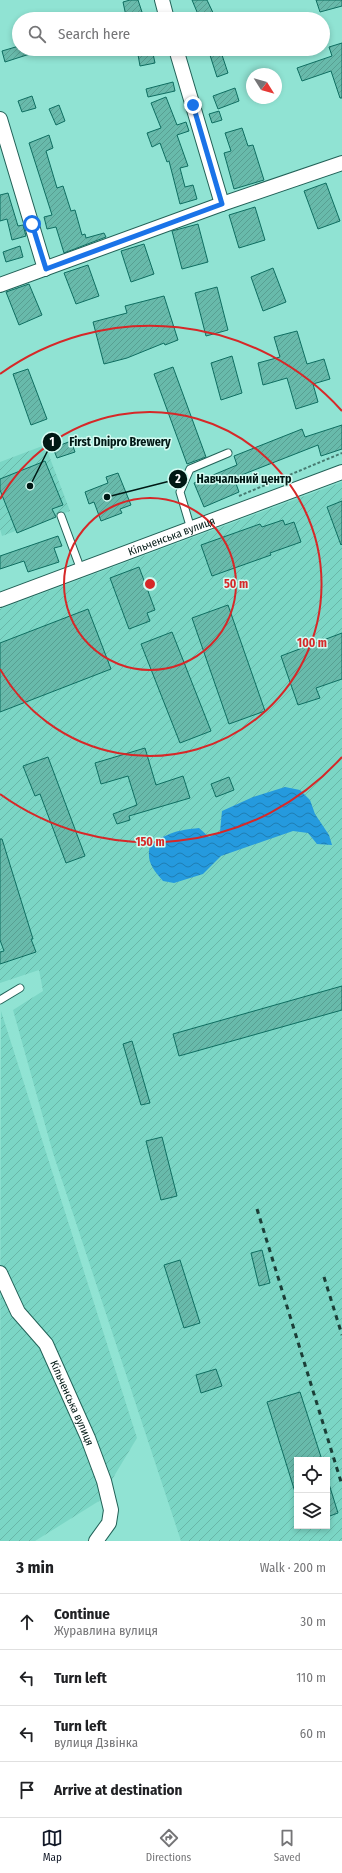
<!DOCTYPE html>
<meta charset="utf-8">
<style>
:root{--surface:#fff;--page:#f2f2f2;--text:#202124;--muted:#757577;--line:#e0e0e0;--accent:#111827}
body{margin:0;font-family:"Fira Sans Condensed",sans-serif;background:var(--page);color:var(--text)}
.controls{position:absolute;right:12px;bottom:12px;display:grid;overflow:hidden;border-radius:0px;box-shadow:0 2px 6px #0003}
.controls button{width:36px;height:36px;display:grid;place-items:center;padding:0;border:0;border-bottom:1px solid var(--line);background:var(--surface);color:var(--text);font:20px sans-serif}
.compass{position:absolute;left:246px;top:68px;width:36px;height:36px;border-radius:50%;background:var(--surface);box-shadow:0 2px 6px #0003;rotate:127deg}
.stop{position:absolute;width:12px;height:12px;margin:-9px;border:3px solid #1a73e8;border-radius:50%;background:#fff}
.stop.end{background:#1a73e8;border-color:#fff;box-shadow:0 1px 4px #0008}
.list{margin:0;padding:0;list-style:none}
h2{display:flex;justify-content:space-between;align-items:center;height:52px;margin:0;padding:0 16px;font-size:17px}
h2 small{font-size:13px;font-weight:400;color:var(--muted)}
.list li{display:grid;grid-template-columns:26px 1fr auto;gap:12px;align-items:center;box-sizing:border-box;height:56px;padding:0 16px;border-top:1px solid var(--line)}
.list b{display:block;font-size:15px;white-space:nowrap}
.list p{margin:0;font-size:13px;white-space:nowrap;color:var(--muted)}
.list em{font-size:13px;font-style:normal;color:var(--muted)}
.icon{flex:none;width:22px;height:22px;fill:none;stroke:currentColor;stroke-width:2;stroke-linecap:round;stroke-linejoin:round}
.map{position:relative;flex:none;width:342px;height:1541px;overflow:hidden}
.search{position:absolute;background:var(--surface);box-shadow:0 2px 6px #0003;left:12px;right:12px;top:12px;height:44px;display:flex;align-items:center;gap:10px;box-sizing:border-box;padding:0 14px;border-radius:22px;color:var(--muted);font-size:15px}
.sheet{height:276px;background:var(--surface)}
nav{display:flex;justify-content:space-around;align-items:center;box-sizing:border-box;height:56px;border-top:1px solid var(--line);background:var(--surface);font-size:11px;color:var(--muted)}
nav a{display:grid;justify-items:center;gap:2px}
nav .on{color:var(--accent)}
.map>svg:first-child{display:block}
</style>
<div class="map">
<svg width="342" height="1541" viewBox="0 0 342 1541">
<defs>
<pattern id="industrial-furrows" width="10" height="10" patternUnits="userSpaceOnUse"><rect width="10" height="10" fill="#7bd6c5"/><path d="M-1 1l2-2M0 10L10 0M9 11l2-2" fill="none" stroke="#69b7a8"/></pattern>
<pattern id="water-waves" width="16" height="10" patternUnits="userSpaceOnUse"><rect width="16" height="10" fill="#259ade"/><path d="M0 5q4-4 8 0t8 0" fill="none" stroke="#1e7db3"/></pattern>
<pattern id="building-hatch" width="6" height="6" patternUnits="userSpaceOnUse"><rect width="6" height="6" fill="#68baab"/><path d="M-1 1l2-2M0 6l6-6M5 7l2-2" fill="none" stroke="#589f92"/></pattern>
</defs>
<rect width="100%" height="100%" fill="#90e3d3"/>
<g fill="url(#industrial-furrows)" fill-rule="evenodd">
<path d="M45,445L70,511L2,536L0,529V462Z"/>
<path d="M342,482V1541H181L53,1153L13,1010L43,991L39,970L0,983V609ZM297,1460H327V1526H297Z"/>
<path d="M1,1011L137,1438L99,1501L35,1541H0Z"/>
</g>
<path fill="url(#water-waves)" d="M285,787L300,790L310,800L315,814L329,835L332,845L317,844L308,833L293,831L221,856L203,874L174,883L163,881C153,869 146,862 150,845C167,833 178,830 199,828L209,837L220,832L222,811L253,797Z"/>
<g fill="url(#building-hatch)" stroke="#0f6e61">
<path d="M130,0H138L142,12L126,16L123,2Z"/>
<path d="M192,0H207L216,19H200Z"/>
<path d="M316,0H342V6L320,12Z"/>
<path d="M342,43V98H340L331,71L302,81L297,68L332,56L329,47Z"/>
<path d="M19,46V49H38L39,51L5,62L2,51Z"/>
<path d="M137,49H152L155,63L140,66Z"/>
<path d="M208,49H220L228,73L217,77Z"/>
<path d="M173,82L175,91L148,97L146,89Z"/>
<path d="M235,88L239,101L218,109L213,96Z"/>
<path d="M32,96L36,108L22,112L18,101Z"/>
<path d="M166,97L177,125L186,122L189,131L177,135L188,166L180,168L185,187L193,185L197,199L180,204L169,161L167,162L160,143L152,147L147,133L161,128L151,103Z"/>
<path d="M59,105L65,121L56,125L49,109Z"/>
<path d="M219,111L222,120L212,123L209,114Z"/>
<path d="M242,128L248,146L253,145L264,180L234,189L224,153L231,151L225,133Z"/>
<path d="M49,135L53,148L46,151L57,188L63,186L71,211L75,210L82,235L85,234L86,238L104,233L106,237L64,253L56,227L47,229L44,217L52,215L29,143Z"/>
<path d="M326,183L340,221L318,229L304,191Z"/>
<path d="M8,193L18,226L23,225L26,236L12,240L7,219L0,221V195Z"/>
<path d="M255,207L265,240L239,248L229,215Z"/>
<path d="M198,224L208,262L182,269L172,231Z"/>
<path d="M144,244L154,274L131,282L121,251Z"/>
<path d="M20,246L23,257L6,262L3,252Z"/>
<path d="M88,265L99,296L76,304L64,273Z"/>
<path d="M273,268L286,302L263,311L251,277Z"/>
<path d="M29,284L42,315L19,325L6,292Z"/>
<path d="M217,287L228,330L206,336L195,293Z"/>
<path d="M164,296L178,340L165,345L164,343L127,358L104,364L93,322L127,313L125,306Z"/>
<path d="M297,331L307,364L324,359L330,379L313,384L318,402L296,409L287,378L263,385L258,363L280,357L274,337Z"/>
<path d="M232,356L242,393L221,400L211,363Z"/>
<path d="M173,367L206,457L187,464L154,374Z"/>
<path d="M28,369L47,419L31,425L13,374Z"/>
<path d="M342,425V449L321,456L318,445L234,478L239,492L204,507L194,483L237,465L234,456L302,429L305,437Z"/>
<path d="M71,441L75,452L57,458L53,448Z"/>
<path d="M45,461L63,505L52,509L56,517L17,533L0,490V479Z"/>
<path d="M118,473L131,505L120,509L122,513L101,521L94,502L89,504L85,492L108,483L106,477Z"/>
<path d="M342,501V544L341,545L327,507Z"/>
<path d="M283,520L285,525L294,522L301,542L270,553L271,555L212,576L201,545L260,524L262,527Z"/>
<path d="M58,536L62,546L54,548L59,562L28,572L24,561L0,569V556Z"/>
<path d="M139,567L155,610L147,613L150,621L129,629L110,578Z"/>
<path d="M228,605L265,711L229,724L192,618Z"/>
<path d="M88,609L111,669L0,712V643Z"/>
<path d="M172,632L211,731L180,743L141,644Z"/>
<path d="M342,633V679L316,688L320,698L298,705L281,656Z"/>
<path d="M145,748L156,785L183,776L190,798L129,816L130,820L117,824L113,814L137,805L128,776L101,784L95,763Z"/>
<path d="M48,757L85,856L66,863L40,794L35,796L23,766Z"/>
<path d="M229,777L234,790L216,797L211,784Z"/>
<path d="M0,839H2L33,939H31L36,952L0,964V952L4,951L0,940Z"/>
<path d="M342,986V1010L179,1056L173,1034Z"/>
<path d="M132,1041L150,1103L141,1105L123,1044Z"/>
<path d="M162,1137L177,1196L161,1200L146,1141Z"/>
<path d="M262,1250L270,1283L259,1286L251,1253Z"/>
<path d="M180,1260L200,1323L184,1328L164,1265Z"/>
<path d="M216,1369L222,1386L201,1393L196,1375Z"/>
<path d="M300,1392L322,1460H297V1492H295L267,1402Z"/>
<path d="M327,1484H329L338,1513L327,1517Z"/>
</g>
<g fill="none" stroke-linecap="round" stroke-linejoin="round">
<g stroke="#226258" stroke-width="9">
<g id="service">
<path d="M61,516L81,570"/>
<path d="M191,529L180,492L190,469L228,453"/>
<path d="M0,1000L20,988"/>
</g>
</g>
<g stroke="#226258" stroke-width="16">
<g id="minor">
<path d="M162,0L167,19"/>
<path d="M176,49L222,204"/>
<path d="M0,119L45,269"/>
<path d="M0,285L222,204L342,163"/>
<path id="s1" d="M0,600L342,472"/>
<path id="s2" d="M0,1273L18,1312L46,1344L88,1438L104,1481L111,1510L109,1523L96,1541"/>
</g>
</g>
<path stroke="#467b71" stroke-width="2" stroke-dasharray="3 2" stroke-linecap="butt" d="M239,496L342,453"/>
<use href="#service" stroke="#fff" stroke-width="7"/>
<use href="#minor" stroke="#fff" stroke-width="14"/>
<g stroke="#1b3e37" stroke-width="3" stroke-dasharray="5 5" stroke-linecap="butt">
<path d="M257,1209L342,1485"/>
<path d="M324,1277L342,1335"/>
</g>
</g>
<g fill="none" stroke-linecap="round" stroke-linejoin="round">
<path stroke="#1a73e8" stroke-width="5" d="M32,224L46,269L222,204L193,105"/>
</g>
<g fill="none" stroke="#d62828" stroke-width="2">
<circle cx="150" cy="584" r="86"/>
<path d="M0 499A172 172 0 1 1 0 669"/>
<path d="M342 757A258 258 0 0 1 0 794M0 374A258 258 0 0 1 342 411"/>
</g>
<g text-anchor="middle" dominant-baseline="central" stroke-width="3" stroke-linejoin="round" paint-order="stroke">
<g font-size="11" fill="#001814" stroke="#d3fbf2">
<text stroke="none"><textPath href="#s1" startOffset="183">Кільченська вулиця</textPath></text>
<text stroke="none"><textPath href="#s2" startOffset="150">Кільченська вулиця</textPath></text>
</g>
</g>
<circle cx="150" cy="584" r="6" fill="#d62828" stroke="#d3fbf2" stroke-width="2"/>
<g font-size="12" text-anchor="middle" font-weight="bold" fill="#d62828" stroke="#d3fbf2" stroke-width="3" stroke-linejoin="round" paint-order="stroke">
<text x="236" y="588">50 m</text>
<text x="312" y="647">100 m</text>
<text x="150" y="846">150 m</text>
</g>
<path fill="none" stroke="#001814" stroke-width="1.5" d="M30 486L52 442M107 497L178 479"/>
<g fill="#001814" stroke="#d3fbf2" stroke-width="1.5">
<circle cx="30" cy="486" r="4"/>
<circle cx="107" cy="497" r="4"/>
<circle cx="52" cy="442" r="10"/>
<circle cx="178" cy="479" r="10"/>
</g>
<g font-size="12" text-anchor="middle" font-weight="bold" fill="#fff">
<text x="52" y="446">1</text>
<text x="178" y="483">2</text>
</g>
<g font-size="12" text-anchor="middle" font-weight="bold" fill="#001814" stroke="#d3fbf2" stroke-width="3" stroke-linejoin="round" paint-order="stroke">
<text x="120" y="446">First Dnipro Brewery</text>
<text x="244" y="483">Навчальний центр</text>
</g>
</svg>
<div class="controls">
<button><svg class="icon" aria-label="locate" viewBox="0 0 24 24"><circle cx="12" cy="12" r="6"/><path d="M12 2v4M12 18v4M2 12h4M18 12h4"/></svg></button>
<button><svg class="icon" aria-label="layers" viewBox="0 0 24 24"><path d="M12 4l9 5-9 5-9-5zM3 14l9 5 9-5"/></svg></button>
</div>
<svg class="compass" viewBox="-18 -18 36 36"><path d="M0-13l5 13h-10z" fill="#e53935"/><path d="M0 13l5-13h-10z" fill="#757577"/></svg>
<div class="stop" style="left:32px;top:224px"></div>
<div class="stop end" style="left:193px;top:105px"></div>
<div class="search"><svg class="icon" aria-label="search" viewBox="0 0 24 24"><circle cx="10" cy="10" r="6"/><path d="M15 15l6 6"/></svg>Search here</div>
</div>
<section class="sheet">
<h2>3 min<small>Walk · 200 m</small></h2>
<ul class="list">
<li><svg class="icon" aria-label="ahead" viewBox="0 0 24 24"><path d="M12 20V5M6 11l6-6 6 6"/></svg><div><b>Continue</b><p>Журавлина вулиця</p></div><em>30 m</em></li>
<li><svg class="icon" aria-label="left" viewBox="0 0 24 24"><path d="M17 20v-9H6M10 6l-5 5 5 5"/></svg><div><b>Turn left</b></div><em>110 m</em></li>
<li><svg class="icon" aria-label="left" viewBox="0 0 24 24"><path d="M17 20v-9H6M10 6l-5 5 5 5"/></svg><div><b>Turn left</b><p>вулиця Дзвінка</p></div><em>60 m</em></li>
<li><svg class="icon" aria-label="arrive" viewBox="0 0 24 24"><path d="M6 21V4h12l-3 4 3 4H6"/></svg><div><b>Arrive at destination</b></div></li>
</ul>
</section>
<nav>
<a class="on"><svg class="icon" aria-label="map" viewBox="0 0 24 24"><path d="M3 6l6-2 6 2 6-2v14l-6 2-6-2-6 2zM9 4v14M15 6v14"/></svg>Map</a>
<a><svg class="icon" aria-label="directions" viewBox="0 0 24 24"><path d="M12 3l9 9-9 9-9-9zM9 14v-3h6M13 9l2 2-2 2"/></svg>Directions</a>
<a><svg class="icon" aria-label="saved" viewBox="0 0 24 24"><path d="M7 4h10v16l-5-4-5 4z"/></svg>Saved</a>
</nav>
